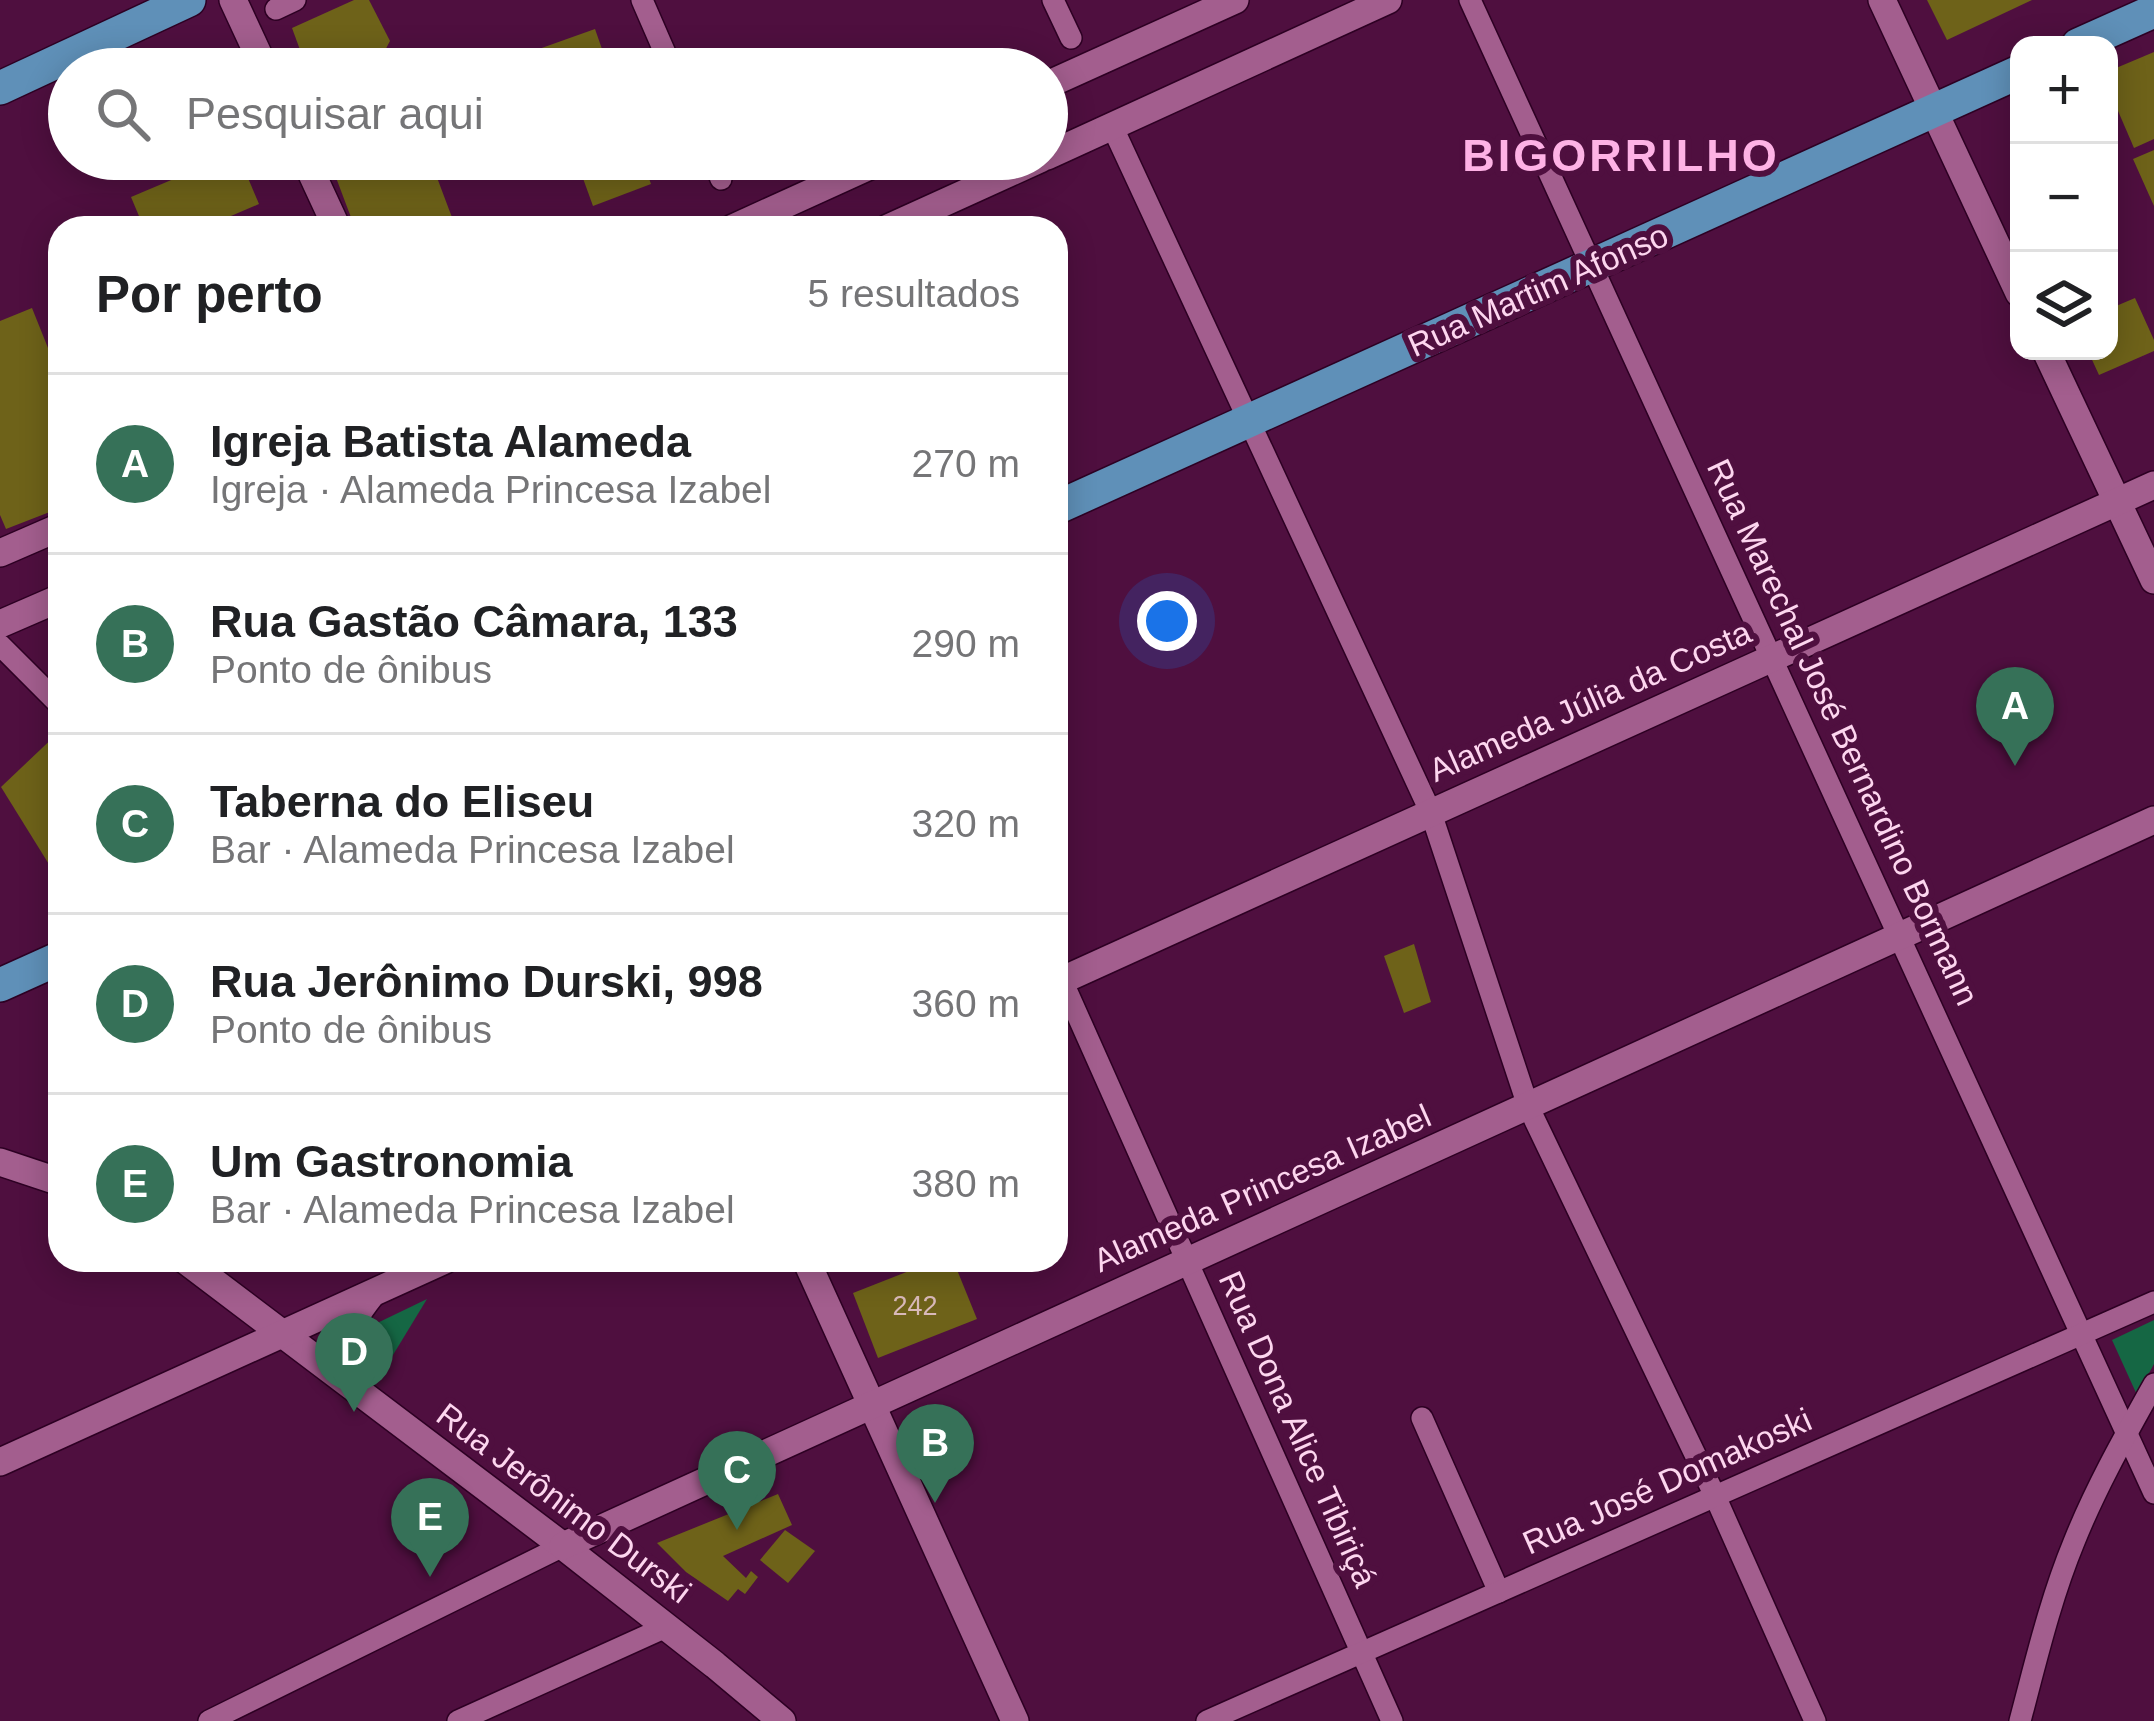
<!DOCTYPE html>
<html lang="pt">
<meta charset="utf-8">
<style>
:root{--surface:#fff;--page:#f6f6f6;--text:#202124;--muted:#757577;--line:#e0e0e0;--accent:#367158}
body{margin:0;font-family:Helvetica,sans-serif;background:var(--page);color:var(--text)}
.controls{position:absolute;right:36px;top:36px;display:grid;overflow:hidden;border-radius:24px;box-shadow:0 6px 30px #0003}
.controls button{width:108px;height:108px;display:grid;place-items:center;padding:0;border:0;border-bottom:3px solid var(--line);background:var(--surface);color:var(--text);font:60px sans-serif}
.you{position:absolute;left:1167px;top:621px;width:42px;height:42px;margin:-30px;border:9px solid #fff;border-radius:50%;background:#1a73e8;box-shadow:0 0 0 18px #1a73e833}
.badge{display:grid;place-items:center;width:78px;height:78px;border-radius:50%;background:var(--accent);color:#fff;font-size:39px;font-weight:700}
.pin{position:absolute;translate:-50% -99px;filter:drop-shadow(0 3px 6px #0008)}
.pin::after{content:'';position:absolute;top:63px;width:42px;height:36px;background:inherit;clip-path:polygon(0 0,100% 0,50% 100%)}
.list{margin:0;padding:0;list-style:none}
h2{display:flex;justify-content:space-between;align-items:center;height:156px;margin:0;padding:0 48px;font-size:51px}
h2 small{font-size:39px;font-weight:400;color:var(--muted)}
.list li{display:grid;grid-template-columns:78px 1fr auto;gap:36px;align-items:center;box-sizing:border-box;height:180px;padding:0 48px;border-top:3px solid var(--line)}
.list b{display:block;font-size:45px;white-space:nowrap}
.list p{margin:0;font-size:39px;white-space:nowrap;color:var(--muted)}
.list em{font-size:39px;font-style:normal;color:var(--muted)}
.icon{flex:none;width:66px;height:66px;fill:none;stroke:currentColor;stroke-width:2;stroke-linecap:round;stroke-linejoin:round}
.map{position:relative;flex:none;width:2154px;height:1721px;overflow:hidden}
.search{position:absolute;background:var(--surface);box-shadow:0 6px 30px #0003;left:48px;top:48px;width:1020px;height:132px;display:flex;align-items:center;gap:30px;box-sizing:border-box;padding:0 42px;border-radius:66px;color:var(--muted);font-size:45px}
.panel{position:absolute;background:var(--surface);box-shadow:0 6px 30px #0003;left:48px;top:216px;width:1020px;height:1056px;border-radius:36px}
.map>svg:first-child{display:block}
</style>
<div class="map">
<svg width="2154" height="1721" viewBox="0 0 2154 1721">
<rect width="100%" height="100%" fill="#4f0f3f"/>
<g fill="#156744">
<path d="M427,1299L379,1378L363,1366L360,1355L362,1339L371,1326Z"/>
<path d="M2154,1320V1364L2137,1395L2112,1340Z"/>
</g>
<g fill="#6e6219">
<path d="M354,0H369L390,41L375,69H307L292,28Z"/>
<path d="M1927,0H2032L1947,40Z"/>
<path d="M595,29L609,69H543L536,50Z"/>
<path d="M2154,52V139L2134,148L2109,90V71Z"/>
<path d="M197,57L202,69H170Z"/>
<path d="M2154,150V206L2133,159Z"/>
<path d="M221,159H240L259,204L203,228H144L131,197Z"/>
<path d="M329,159H430L456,228H355Z"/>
<path d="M576,159H642L651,184L593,206Z"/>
<path d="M284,218L289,228H261Z"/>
<path d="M2135,298L2154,340V351L2099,375L2088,351H2109V309Z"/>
<path d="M32,308L60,378V508L6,529L0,515V321Z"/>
<path d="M60,731V872L55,874L1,787Z"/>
<path d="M1414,944L1431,1002L1404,1013L1384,956Z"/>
<path d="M937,1260H953L977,1319L878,1358L853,1293Z"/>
<path d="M778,1494L792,1525L723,1556L746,1578L751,1571L758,1577L745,1594L738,1589L728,1601L686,1572L657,1543Z"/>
<path d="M785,1530L815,1551L788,1583L760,1560Z"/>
</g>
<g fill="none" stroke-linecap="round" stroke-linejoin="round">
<g stroke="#2d0023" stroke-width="24">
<g id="minor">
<path d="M642,0L672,69"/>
<path d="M1053,0L1071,38"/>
<path d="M1470,0L2154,1493"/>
<path d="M276,9L295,0"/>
<path d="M1112,126L1431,813L1528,1106L1715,1496L1815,1721"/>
<path d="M713,159L721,179"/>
<path d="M0,645L60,705"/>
<path d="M1056,967L1392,1721"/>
<path d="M1422,1418L1499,1592"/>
<path d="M209,1721L563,1546"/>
<path d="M458,1721L666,1627"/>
<path d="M1207,1721L2154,1302"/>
<path d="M2020,1721C2036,1661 2050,1600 2074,1542C2096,1487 2125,1436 2154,1384"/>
</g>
</g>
<g stroke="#2d0023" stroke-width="30">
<g id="tertiary">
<path d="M233,0L265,69"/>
<path d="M1882,0L2019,293"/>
<path d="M1047,85L1235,0"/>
<path d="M1047,156L1388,0"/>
<path d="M305,159L337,228"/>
<path d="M733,228L885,159"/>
<path d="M888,228L1040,159"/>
<path d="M2046,351L2154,580"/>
<path d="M0,553L60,527"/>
<path d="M0,624L60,598"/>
<path d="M1056,983L2154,485"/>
<path d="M0,1162L60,1182"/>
<path d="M185,1260L563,1546L715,1665L782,1721"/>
<path d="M806,1260L1015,1721"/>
<path d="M351,1385C339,1345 344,1329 370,1296"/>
<path d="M0,1462L445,1260"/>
<path d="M563,1546L2154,820"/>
</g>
</g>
<g stroke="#2d0023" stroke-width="36">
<g id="primary">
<path d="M2078,45L2154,11"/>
<path d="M0,88L189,0"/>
<path d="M1056,508L2019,72"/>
<path d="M0,985L60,958"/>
</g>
</g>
<use href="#minor" stroke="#a35e8e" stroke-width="21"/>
<use href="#tertiary" stroke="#a35e8e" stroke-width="27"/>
<use href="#primary" stroke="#5f90b8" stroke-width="33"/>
</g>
<g text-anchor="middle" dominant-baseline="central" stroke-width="12" stroke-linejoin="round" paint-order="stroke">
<g font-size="27" fill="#d9b9ba">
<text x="915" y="1306">242</text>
</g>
<g font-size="33" fill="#fdd6ef" stroke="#4f0f3f">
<text transform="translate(1538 290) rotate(-24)">Rua Martim Afonso</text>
<text transform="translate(1590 701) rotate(-24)">Alameda Júlia da Costa</text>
<text transform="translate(1843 732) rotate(65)">Rua Marechal José Bernardino Bormann</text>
<text transform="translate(1262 1188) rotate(-24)">Alameda Princesa Izabel</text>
<text transform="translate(1298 1429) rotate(66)">Rua Dona Alice Tibiriçá</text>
<text transform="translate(1667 1481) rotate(-24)">Rua José Domakoski</text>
<text transform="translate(564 1503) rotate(37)">Rua Jerônimo Durski</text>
</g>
<g font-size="45" font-weight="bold" letter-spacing="3" fill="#feb2e5" stroke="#4f0f3f">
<text x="1621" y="155">BIGORRILHO</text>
</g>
</g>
</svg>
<div class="controls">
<button>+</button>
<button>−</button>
<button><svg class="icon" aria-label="layers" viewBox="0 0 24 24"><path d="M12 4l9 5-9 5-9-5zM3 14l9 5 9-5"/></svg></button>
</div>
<div class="you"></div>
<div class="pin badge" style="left:2015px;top:766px">A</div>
<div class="pin badge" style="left:935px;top:1503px">B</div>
<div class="pin badge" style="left:737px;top:1530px">C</div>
<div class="pin badge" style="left:354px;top:1412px">D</div>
<div class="pin badge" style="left:430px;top:1577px">E</div>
<div class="search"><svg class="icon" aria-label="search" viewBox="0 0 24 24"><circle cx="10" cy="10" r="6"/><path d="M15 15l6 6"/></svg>Pesquisar aqui</div>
<section class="panel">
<h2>Por perto<small>5 resultados</small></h2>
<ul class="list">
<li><span class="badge">A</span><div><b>Igreja Batista Alameda</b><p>Igreja · Alameda Princesa Izabel</p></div><em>270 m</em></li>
<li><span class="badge">B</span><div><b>Rua Gastão Câmara, 133</b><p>Ponto de ônibus</p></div><em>290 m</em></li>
<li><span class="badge">C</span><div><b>Taberna do Eliseu</b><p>Bar · Alameda Princesa Izabel</p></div><em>320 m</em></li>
<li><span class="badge">D</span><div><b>Rua Jerônimo Durski, 998</b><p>Ponto de ônibus</p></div><em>360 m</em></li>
<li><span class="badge">E</span><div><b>Um Gastronomia</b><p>Bar · Alameda Princesa Izabel</p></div><em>380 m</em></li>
</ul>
</section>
</div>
